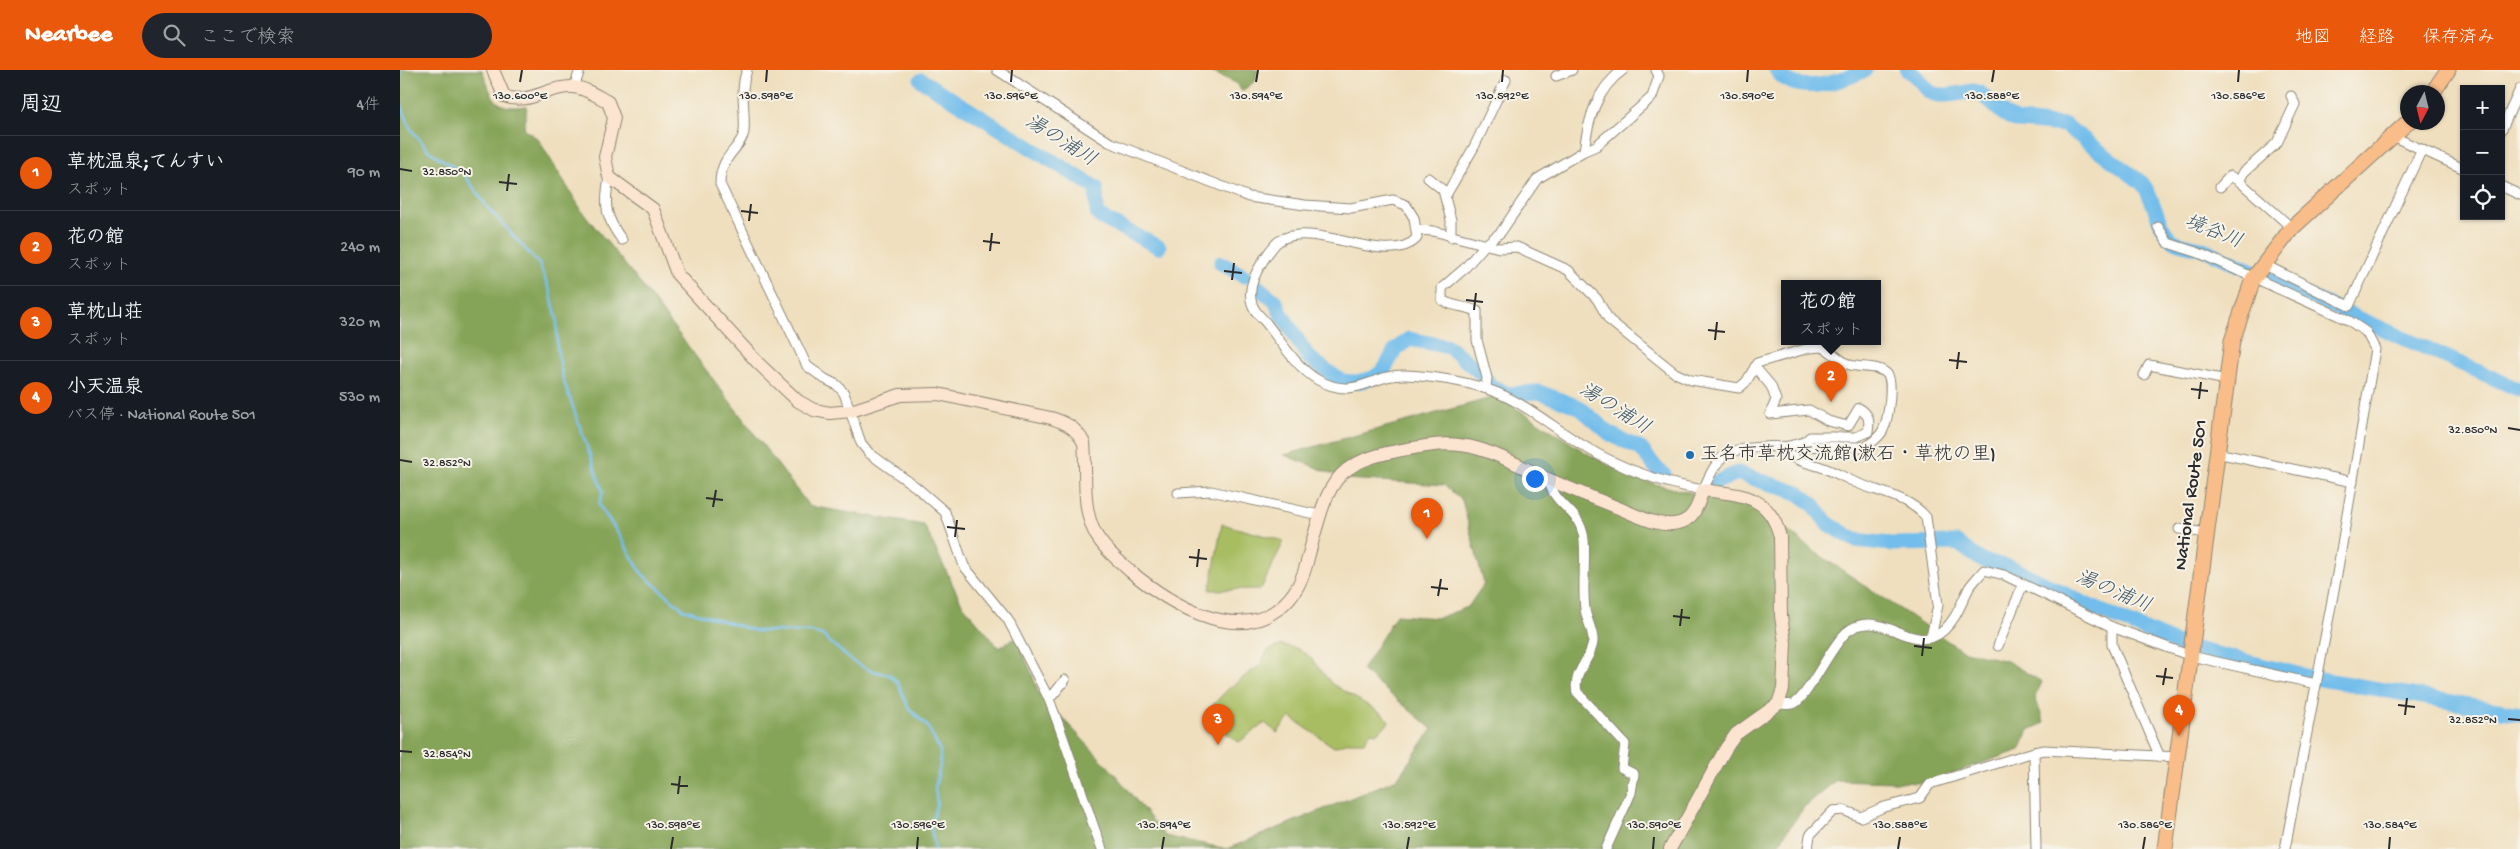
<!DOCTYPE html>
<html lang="ja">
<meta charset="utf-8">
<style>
:root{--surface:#171b24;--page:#20242c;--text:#f1f3f6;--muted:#9ea1a6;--line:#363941;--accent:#ea580c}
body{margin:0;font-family:"Gochi Hand","Klee One",sans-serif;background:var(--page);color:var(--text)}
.controls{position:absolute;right:15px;top:15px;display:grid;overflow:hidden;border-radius:0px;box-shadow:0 1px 4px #0004}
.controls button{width:45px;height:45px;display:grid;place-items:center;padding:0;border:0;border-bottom:1px solid var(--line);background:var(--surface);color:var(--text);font:25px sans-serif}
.compass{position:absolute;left:2000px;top:15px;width:45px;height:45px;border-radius:50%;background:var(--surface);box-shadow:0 1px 4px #0004;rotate:187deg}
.you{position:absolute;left:1134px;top:408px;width:18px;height:18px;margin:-12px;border:4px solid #fff;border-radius:50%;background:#1a73e8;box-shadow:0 0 0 8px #1a73e833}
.badge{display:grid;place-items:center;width:32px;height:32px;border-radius:50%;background:var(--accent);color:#fff;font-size:16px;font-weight:700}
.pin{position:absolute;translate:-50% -41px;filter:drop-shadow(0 1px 2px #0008)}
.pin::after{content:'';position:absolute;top:26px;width:18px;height:15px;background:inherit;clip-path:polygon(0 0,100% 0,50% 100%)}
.popup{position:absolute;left:1381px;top:210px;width:100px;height:65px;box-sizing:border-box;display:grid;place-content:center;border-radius:0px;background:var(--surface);filter:drop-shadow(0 1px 4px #0005);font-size:16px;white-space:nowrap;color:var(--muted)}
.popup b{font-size:19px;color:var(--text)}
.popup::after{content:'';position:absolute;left:50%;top:100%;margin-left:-10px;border:10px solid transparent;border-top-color:var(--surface)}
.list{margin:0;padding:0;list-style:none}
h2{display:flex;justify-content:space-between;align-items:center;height:65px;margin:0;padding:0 20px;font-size:21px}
h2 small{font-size:16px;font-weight:400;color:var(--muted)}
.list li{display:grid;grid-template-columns:32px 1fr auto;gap:15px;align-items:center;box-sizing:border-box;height:75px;padding:0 20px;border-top:1px solid var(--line)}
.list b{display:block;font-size:19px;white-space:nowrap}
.list p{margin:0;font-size:16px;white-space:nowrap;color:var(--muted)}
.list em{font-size:16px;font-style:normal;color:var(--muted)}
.icon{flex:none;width:28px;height:28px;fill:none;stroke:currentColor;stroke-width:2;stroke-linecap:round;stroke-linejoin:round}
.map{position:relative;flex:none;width:2120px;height:779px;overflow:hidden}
header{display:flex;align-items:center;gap:30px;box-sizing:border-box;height:70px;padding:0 25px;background:var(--accent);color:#fff}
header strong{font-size:24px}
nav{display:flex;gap:28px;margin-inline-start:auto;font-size:18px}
.search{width:350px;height:45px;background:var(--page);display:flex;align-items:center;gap:12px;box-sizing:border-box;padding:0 18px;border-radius:28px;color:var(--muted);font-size:19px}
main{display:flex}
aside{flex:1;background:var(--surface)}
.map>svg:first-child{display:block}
</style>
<header>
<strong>Nearbee</strong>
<div class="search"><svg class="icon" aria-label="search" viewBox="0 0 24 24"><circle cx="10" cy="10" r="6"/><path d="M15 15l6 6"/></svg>ここで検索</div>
<nav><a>地図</a><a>経路</a><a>保存済み</a></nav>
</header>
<main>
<aside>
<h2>周辺<small>4件</small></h2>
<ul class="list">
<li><span class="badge">1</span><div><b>草枕温泉;てんすい</b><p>スポット</p></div><em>90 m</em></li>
<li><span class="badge">2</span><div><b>花の館</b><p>スポット</p></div><em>240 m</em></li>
<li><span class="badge">3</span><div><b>草枕山荘</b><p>スポット</p></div><em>320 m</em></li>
<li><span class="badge">4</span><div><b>小天温泉</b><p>バス停 · National Route 501</p></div><em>530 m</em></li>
</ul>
</aside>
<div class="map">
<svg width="2120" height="779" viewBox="0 0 2120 779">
<rect width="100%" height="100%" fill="#f7f3e8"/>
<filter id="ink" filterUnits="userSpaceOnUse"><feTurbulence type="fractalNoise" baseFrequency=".02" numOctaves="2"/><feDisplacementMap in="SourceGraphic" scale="10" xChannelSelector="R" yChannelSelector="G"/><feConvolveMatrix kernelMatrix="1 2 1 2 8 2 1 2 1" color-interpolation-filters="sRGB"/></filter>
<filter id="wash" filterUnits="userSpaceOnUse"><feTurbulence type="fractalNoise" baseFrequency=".0096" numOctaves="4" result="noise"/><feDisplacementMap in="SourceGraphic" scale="20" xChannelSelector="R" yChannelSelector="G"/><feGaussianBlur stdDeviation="1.12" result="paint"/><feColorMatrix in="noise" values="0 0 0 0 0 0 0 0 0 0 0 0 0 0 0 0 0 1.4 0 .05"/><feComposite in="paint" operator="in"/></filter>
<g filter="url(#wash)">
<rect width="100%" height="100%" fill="#efdfbe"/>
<g fill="#a8bd62" stroke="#6a7446">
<path d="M822,454L884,471L861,519L810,520Z"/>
<path d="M882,575L896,578L909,586L932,614L984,645L989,651L987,655L977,663L971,662L964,672H949L934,677L890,647L877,663L865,653L839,672C826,665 814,653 811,637L828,619L860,595L868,580Z"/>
</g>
<g fill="#86a458" stroke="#586842">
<path d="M0,0H82C93,28 93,41 127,36L124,59L138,69L182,141L244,218L409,436L524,455L562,534L599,578L615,568L631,601L638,622L714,703L765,766L827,779L997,709L1032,659L962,600L996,545L1038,548L1068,537L1084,514L1062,430L1044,415L946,409L884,385L1095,327C1138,348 1174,379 1216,399C1258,419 1304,425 1349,433L1358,437L1415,482L1561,580L1607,591L1642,612L1635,627L1644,653L1629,660L1620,680L1523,713L1436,710L1404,737L1375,779H0Z"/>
<path d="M807,0H858L855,11L842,21L836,13Z"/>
</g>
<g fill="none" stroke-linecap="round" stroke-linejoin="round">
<g stroke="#72bdeb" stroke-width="2.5">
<path d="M0,2V28"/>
<path d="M0,31L10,58L29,81L64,104L87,137L139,194L150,221L157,249V277L163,309L203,422L199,435L216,460L242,504L283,539L356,561L411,562L422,565L452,591L469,600L490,605L498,613L508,637L528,657L540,681V695L535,718L537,733L531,757L535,779"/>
</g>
<g stroke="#72bdeb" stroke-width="15">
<path d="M1376,0C1396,28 1440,12 1465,0"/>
<path d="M1507,0C1519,6 1521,15 1530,22C1540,29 1563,22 1574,21L1580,23L1605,45L1617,51L1665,55L1742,113C1755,128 1758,162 1774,171C1781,175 1793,176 1801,178L2120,320"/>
<path d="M521,10L696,118L697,143L700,147L759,177"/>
<path d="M821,193L844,206"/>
<path d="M857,216L876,232L881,243L908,287L941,311L957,312L973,308L984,300L995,280L1009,269L1049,277L1082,304L1091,316L1108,324L1139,322L1179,337L1210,364L1241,379L1257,399L1264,404"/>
<path d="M1315,413L1337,403L1398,423L1414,435L1427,453L1455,470L1491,474L1557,473L1581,490L1613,498L1685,534L1780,575L1909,607L2120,644"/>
</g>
</g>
</g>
<g filter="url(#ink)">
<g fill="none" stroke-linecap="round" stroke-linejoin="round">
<g stroke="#8d8574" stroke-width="11">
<g id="street">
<path d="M347,0C339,20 346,41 344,62C341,79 320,85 320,114L407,296L425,309L437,315L444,323L461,373L469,383L516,417L545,442L564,496L608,550L648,627L653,625L665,610"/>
<path d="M597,0L709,72L849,127L905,135L951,138L993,130L1006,135L1014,148L1017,168C988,199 913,148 879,171C873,175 867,185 863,191C853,206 845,224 855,240C858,245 864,250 867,254C882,273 897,298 918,310C957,331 971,304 1005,305C1029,306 1064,311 1087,319C1124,331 1153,358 1187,378C1222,399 1263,413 1303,420C1308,409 1315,392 1325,385C1345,371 1438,378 1466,377C1472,372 1480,367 1483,360C1488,351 1494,311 1487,304C1479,295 1461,298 1450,295C1439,291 1432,280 1421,277L1409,278L1357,293L1355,297"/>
<path d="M1156,6L1172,0"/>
<path d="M174,17L180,0"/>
<path d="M1891,26L1895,34L1877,73L1844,102L1839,111L1892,158"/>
<path d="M2101,61L2120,19"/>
<path d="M1992,66L2064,99"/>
<path d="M1184,81L1196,76L1252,27L1259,6L1256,0"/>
<path d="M209,107C204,135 205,147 222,170"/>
<path d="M1028,108L1043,120L1051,150V167"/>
<path d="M2101,116L2120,125"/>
<path d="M1820,117L1830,106L1839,111"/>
<path d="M1045,127L1074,77L1106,10"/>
<path d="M1758,157L1768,173L1799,183L1948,250L1966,262L1975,279L1937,504L1885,779"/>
<path d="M1017,160L1033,161L1099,178L1117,177L1168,200L1197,229L1209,250L1275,303L1291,310L1339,318L1346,312L1355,297L1371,316L1376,330L1370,344L1409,340L1428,351L1448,356L1459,338C1469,344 1470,350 1468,362L1456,367H1410L1404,372L1389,376L1388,384C1397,392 1410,393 1421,397C1433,401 1445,408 1457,413C1481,423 1509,427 1526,447L1538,535L1531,567"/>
<path d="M1863,194L1949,236L2022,79"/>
<path d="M1744,305L1749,295L1827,310"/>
<path d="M1086,318L1087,308L1077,270V241C1066,236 1052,237 1042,230V218L1064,199L1085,175L1101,162L1137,109L1184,81C1188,50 1196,19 1223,0"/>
<path d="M1817,383L1953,412"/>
<path d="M1148,409C1155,438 1181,439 1184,470C1186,493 1182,515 1185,539C1186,549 1194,562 1193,572C1191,590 1172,603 1177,622L1225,674L1222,698L1234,704L1231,723L1206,779"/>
<path d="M778,423L811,421L919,445"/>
<path d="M1779,459L1807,463"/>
<path d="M1712,557V575L1760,687"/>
<path d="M1598,576L1623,514"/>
<path d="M648,627C668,677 683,729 702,779"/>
<path d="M1378,634C1383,634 1389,635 1393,634C1407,630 1431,574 1448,561C1481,536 1514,588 1544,560C1557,548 1561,533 1569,518C1573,512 1579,506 1584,500L1604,505L1712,557L1791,586L1916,614"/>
<path d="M1634,682L1636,779"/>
<path d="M1408,779L1410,765L1433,741L1443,740L1461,747L1484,737L1520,728L1530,714L1634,682L1644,680L1777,687"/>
</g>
</g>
<g stroke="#8d8574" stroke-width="14">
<path id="secondary" d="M93,0L104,26C129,36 147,16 172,17C184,17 197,26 208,32L214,48L205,87L209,107L253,139L277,204L358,293L398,331L414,340L430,343L451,341L500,325L538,324L651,348C667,353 676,358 684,373C687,403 681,436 695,463C703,478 718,490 730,501C766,531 833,574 878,539C896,525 903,509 908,488C931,401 934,390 1026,376C1076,368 1105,390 1148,409C1172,420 1197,429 1221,439C1238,446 1260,458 1279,453C1295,449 1298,434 1303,420C1340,425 1370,424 1380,467L1381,546L1385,573L1383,619L1378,634L1336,664L1326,678L1270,779"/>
</g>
<g stroke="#8d8574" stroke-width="17">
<g id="highway">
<path d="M2033,22L2048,0"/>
<path d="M1765,779L1832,271L1853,209L1892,158L2008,52"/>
</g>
</g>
<use href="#street" stroke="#fff" stroke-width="9"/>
<use href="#secondary" stroke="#fce5d0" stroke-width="12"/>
<use href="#highway" stroke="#f8bd89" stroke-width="15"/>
</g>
</g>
<path fill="none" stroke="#2b2b2b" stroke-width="2" d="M120,12L122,0M366,12L367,0M611,12L612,0M856,12L858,0M1102,12L1103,0M1347,12L1348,0M1592,12L1594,0M1838,12L1839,0M0,99L12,101M99,112L117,114M107,121L109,104M341,141L358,143M349,151L351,134M583,171L600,173M590,181L592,163M824,201L842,203M832,210L834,193M1066,230L1083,232M1074,240L1076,223M1308,260L1325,262M1315,270L1317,252M1549,290L1567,292M1557,299L1559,282M1791,319L1808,321M1799,329L1801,312M2108,358L2120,360M0,390L12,392M306,428L323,430M313,437L316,420M547,457L565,459M555,467L557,450M789,487L807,489M797,497L799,479M1031,517L1048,519M1038,526L1041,509M1273,546L1290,548M1280,556L1282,539M1514,576L1532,578M1522,586L1524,568M1756,606L1773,608M1763,615L1766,598M1998,635L2015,637M2005,645L2007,628M2108,649L2120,650M0,681L12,682M271,714L288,716M278,724L280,706M271,779L273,767M517,779L518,767M762,779L764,767M1007,779L1009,767M1253,779L1254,767M1498,779L1500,767M1743,779L1745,767M1989,779L1990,767"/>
<circle fill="#1f6fb2" stroke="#f7f3e8" stroke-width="2" cx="1290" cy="385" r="5"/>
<g text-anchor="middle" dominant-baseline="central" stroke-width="4" stroke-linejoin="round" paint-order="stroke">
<g font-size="19" fill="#2b2b2b" stroke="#f7f3e8" text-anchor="start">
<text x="1300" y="385">玉名市草枕交流館(漱石・草枕の里)</text>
</g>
<g font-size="19" fill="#2b2b2b" stroke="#f7f3e8">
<text transform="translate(1792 425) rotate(-82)">National Route 501</text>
</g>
<g font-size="20" font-style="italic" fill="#405765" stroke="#f7f3e8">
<text transform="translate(660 72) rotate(32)">湯の浦川</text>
<text transform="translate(1813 163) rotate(22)">境谷川</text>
<text transform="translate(1214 340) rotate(32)">湯の浦川</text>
<text transform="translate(1713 523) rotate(23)">湯の浦川</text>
</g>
</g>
<g font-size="12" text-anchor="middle" fill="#2b2b2b" stroke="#f7f3e8" stroke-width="4" stroke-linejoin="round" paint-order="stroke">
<text x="120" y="29">130.600°E</text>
<text x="366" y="29">130.598°E</text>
<text x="611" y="29">130.596°E</text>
<text x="856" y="29">130.594°E</text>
<text x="1102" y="29">130.592°E</text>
<text x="1347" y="29">130.590°E</text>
<text x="1592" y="29">130.588°E</text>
<text x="1838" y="29">130.586°E</text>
<text x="47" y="105">32.850°N</text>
<text x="2073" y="363">32.850°N</text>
<text x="47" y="396">32.852°N</text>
<text x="2073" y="653">32.852°N</text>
<text x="47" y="687">32.854°N</text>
<text x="273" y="758">130.598°E</text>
<text x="518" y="758">130.596°E</text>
<text x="764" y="758">130.594°E</text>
<text x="1009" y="758">130.592°E</text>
<text x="1254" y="758">130.590°E</text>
<text x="1500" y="758">130.588°E</text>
<text x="1745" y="758">130.586°E</text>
<text x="1990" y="758">130.584°E</text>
</g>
</svg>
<div class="controls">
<button>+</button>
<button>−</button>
<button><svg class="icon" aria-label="locate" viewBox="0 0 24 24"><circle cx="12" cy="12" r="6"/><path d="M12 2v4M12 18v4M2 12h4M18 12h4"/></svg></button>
</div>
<svg class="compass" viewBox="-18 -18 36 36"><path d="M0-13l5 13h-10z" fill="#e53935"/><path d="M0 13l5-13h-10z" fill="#9ea1a6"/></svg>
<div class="you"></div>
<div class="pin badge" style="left:1027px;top:469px">1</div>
<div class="pin badge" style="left:1431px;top:332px">2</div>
<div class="popup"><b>花の館</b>スポット</div>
<div class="pin badge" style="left:818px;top:675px">3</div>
<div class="pin badge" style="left:1779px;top:666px">4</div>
</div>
</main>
